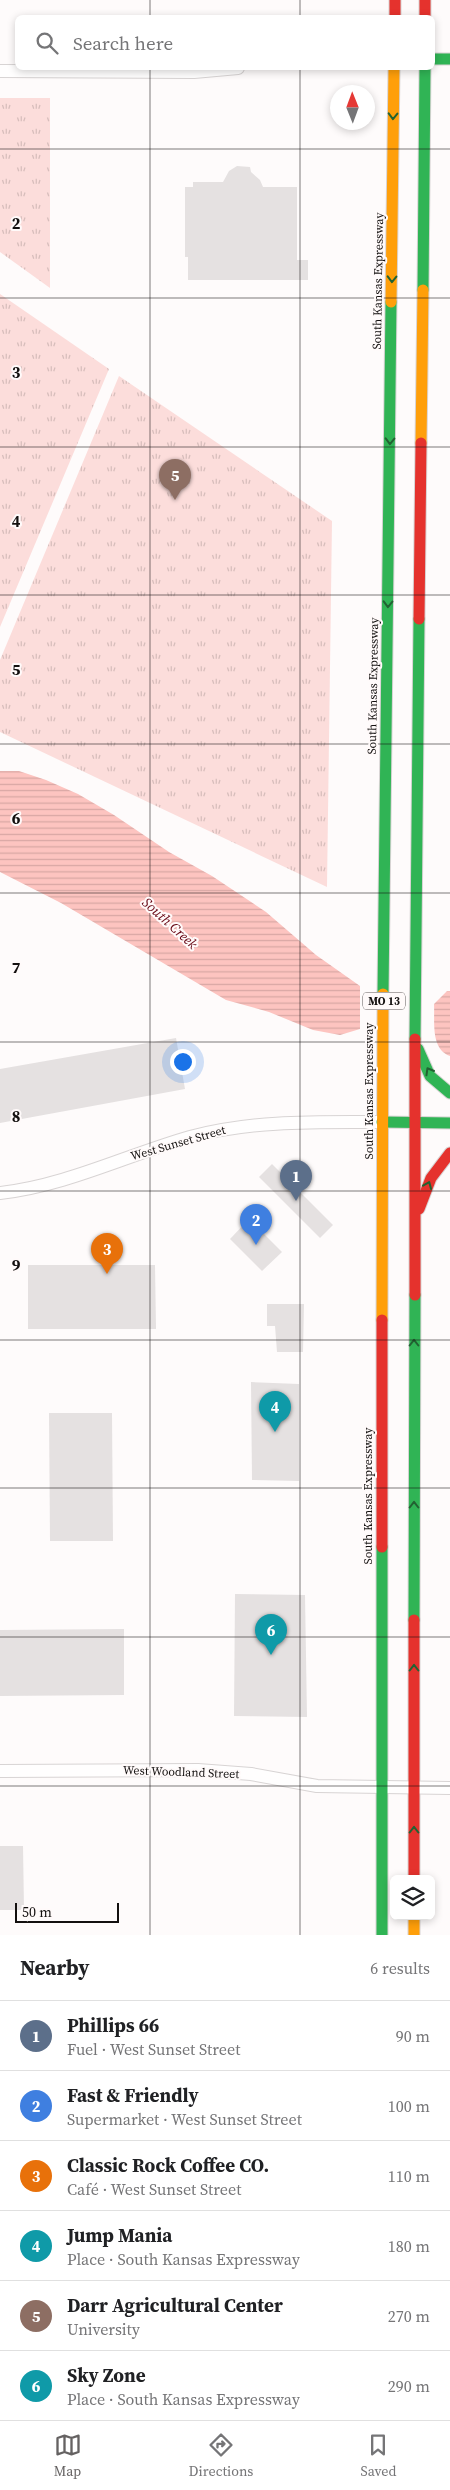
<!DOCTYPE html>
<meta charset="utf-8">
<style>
:root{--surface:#fff;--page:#f2f2f2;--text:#202124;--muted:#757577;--line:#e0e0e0;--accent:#656262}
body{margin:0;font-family:"Source Serif 4",serif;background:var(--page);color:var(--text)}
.controls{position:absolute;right:15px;bottom:15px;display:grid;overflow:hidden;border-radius:8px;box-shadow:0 2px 8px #0003}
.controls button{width:45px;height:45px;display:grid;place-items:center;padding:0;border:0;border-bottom:1px solid var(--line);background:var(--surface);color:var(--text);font:25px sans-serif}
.compass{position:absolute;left:330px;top:85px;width:45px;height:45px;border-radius:50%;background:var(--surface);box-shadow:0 2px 8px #0003;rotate:359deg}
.scale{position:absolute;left:15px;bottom:12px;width:104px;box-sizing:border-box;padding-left:5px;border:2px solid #13100f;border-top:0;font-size:14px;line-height:18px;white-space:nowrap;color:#13100f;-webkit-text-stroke:4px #fffafa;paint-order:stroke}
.you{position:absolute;left:182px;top:1061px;width:18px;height:18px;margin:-12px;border:4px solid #fff;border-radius:50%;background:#1a73e8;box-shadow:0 0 0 8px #1a73e833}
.badge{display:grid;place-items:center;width:32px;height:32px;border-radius:50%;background:var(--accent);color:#fff;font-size:16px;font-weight:700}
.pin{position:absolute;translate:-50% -41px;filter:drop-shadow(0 1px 2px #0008)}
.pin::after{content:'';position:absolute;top:26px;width:18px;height:15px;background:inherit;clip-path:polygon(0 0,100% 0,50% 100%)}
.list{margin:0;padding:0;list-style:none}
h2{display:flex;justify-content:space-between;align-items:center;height:65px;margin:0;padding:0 20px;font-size:21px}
h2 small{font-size:16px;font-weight:400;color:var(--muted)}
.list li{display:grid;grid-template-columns:32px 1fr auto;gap:15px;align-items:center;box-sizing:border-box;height:70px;padding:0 20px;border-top:1px solid var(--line)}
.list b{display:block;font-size:19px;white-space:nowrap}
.list p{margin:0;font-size:16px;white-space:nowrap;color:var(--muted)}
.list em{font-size:16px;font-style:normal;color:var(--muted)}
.icon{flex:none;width:28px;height:28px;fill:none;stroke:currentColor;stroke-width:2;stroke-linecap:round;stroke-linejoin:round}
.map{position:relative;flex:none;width:450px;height:1935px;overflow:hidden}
.search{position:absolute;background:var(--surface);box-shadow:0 2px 8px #0003;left:15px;right:15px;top:15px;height:55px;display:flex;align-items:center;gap:12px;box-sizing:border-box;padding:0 18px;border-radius:8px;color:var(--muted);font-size:19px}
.sheet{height:485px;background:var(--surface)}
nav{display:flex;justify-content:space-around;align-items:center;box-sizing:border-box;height:70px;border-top:1px solid var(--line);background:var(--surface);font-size:14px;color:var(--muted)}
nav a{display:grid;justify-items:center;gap:2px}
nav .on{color:var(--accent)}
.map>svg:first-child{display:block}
</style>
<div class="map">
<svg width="450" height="1935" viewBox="0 0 450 1935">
<defs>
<pattern id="grass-tufts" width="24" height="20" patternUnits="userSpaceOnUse" patternTransform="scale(1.25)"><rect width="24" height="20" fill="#fcdddb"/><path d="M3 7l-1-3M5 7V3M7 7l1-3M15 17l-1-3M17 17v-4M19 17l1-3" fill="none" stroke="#d7bdbb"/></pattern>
<pattern id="water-rules" width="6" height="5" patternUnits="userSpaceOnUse" patternTransform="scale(1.25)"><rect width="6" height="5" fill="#fdc4c0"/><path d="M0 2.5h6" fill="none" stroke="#d8a7a4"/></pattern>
</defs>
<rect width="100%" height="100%" fill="#fefbfb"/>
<g fill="url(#grass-tufts)">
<path d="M0,98H50V288L0,252Z"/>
<path d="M0,294L109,369L0,627Z"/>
<path d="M119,376L332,521L327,887L0,732V660Z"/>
</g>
<g fill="url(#water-rules)">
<path d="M0,771H19L46,780L78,794L114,815L169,852L212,876L266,912L316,955L360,986V1029L340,1035L313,1030L269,1012L226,1000L61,903L0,872Z"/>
<path d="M447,991H450V1056C430,1049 435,1021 434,1004Z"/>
</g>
<g fill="#e5e1e1">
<path d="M237,166L250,167L251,172L260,180L263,187H297V260H308V280H188V257H185V187H193V182H223L229,171Z"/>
<path d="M176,1038L185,1089L0,1123V1069Z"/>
<path d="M272,1164L333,1225L320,1238L259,1177Z"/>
<path d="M249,1219L282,1252L262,1271L230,1239Z"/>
<path d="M28,1265H155L156,1329H28Z"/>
<path d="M267,1304H304L303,1352H277L275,1326H267Z"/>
<path d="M251,1382L299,1384V1481L252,1480Z"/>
<path d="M49,1413H112L113,1541H50Z"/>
<path d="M235,1594L305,1595L307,1717L234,1716Z"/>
<path d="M124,1629V1695L0,1696V1630Z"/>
<path d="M0,1846H23L24,1910H0Z"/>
</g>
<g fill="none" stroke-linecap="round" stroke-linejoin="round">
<g stroke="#d8d4d4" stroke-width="14">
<g id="street">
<path d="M0,71L194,72L238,68"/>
<path d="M0,1193C65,1186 127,1155 190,1137C253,1120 318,1122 382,1122"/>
<path d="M0,1771L198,1770L251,1774L317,1786L450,1788"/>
</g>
</g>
<g stroke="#d8d4d4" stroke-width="13">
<g id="fast">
<path d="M432,59H450"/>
<path d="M423,290L425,68"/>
<path d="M383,994L391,302"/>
<path d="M415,1039L419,619"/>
<path d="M418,1049L430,1076L450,1093"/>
<path d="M382,1122L450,1123"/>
<path d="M382,1547V1935"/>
<path d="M414,1620L415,1295"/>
</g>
</g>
<g stroke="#d8d4d4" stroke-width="13">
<g id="slow">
<path d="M391,302L394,68"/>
<path d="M421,443L423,290"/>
<path d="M382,1320L383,994"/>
<path d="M414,1916V1935"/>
</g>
</g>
<g stroke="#d8d4d4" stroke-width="13">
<g id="jam">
<path d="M395,0V18"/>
<path d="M425,0V18"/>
<path d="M419,619L421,443"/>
<path d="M419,1209L431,1178L450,1153"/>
<path d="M415,1295V1039"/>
<path d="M382,1320V1547"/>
<path d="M414,1879V1620"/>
</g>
</g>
<use href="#street" stroke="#fffefe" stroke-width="12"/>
<use href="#fast" stroke="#30b455" stroke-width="11"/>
<use href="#slow" stroke="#ff9f0a" stroke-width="11"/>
<use href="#jam" stroke="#e5322d" stroke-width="11"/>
</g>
<defs><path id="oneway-chevron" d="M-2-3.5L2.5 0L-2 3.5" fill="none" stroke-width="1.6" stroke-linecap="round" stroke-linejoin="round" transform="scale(1.25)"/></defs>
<g stroke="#226232">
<use href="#oneway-chevron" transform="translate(393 116) rotate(91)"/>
<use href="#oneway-chevron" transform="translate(392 279) rotate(91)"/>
<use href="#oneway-chevron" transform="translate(390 441) rotate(91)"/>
<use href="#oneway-chevron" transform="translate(388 604) rotate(91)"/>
<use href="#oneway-chevron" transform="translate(429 1071) rotate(-120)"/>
<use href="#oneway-chevron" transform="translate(428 1185) rotate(-67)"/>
<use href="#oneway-chevron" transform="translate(414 1343) rotate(-90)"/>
<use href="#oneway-chevron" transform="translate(414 1505) rotate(-90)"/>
<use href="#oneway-chevron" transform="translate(414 1668) rotate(-90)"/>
<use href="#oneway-chevron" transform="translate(414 1830) rotate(-90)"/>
</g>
<path fill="none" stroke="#13100f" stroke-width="1" stroke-opacity="0.55" d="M150,0V18M300,0V18M150,68V1935M300,68V1935M0,149H450M0,298H450M0,447H450M0,595H450M0,744H450M0,893H450M0,1042H450M0,1191H450M0,1340H450M0,1488H450M0,1637H450M0,1786H450"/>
<g text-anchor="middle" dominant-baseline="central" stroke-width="4" stroke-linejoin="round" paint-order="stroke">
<rect fill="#fffafa" stroke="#5a5656" stroke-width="1" x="363" y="992.5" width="42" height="17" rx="4"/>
<g font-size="11" font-weight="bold" fill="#13100f">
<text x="384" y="1001">MO 13</text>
</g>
<g font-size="12" fill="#13100f" stroke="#fffafa">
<text transform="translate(378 281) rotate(-89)">South Kansas Expressway</text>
<text transform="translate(373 686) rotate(-89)">South Kansas Expressway</text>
<text transform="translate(369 1091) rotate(-90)">South Kansas Expressway</text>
<text transform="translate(178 1143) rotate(-16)">West Sunset Street</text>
<text transform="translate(368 1496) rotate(-90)">South Kansas Expressway</text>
<text transform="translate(181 1772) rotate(2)">West Woodland Street</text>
</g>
<g font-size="14" font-style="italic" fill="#660512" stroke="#fffafa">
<text transform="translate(170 923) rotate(42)">South Creek</text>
</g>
</g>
<g font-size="16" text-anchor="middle" font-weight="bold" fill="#13100f" stroke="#fffafa" stroke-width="4" stroke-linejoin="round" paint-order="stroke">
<text x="16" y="229">2</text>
<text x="16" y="378">3</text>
<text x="16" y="527">4</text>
<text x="16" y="675">5</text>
<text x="16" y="824">6</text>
<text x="16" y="973">7</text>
<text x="16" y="1122">8</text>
<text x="16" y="1271">9</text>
</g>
</svg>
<div class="controls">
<button><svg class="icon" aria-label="layers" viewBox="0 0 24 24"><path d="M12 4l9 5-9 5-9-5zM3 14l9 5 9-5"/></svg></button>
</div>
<svg class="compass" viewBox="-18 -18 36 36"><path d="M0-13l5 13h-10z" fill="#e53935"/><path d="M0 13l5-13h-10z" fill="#757577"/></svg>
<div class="scale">50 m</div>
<div class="you"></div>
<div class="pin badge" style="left:296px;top:1201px;background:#5c6f8a">1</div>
<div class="pin badge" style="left:256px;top:1245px;background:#3f7fe0">2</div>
<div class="pin badge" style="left:107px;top:1274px;background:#e8710a">3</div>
<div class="pin badge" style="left:275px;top:1432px;background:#0f9aa8">4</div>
<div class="pin badge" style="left:175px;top:500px;background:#8d6e63">5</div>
<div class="pin badge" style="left:271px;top:1655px;background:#0f9aa8">6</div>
<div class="search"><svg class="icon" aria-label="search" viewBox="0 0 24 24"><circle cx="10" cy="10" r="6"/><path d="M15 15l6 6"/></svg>Search here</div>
</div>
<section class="sheet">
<h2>Nearby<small>6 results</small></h2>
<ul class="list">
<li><span class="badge" style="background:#5c6f8a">1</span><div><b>Phillips 66</b><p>Fuel · West Sunset Street</p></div><em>90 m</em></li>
<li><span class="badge" style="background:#3f7fe0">2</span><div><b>Fast &amp; Friendly</b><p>Supermarket · West Sunset Street</p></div><em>100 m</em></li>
<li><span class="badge" style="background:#e8710a">3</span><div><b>Classic Rock Coffee CO.</b><p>Café · West Sunset Street</p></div><em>110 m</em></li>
<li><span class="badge" style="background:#0f9aa8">4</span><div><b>Jump Mania</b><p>Place · South Kansas Expressway</p></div><em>180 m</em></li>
<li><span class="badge" style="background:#8d6e63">5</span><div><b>Darr Agricultural Center</b><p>University</p></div><em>270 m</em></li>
<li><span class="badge" style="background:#0f9aa8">6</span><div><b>Sky Zone</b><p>Place · South Kansas Expressway</p></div><em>290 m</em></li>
</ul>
</section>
<nav>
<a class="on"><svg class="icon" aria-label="map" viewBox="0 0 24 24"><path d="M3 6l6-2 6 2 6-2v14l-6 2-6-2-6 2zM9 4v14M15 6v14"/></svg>Map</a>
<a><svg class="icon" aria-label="directions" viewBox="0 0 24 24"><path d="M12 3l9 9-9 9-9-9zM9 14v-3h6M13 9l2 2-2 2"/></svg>Directions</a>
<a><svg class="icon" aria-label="saved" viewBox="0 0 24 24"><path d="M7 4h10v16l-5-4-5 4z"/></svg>Saved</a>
</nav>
